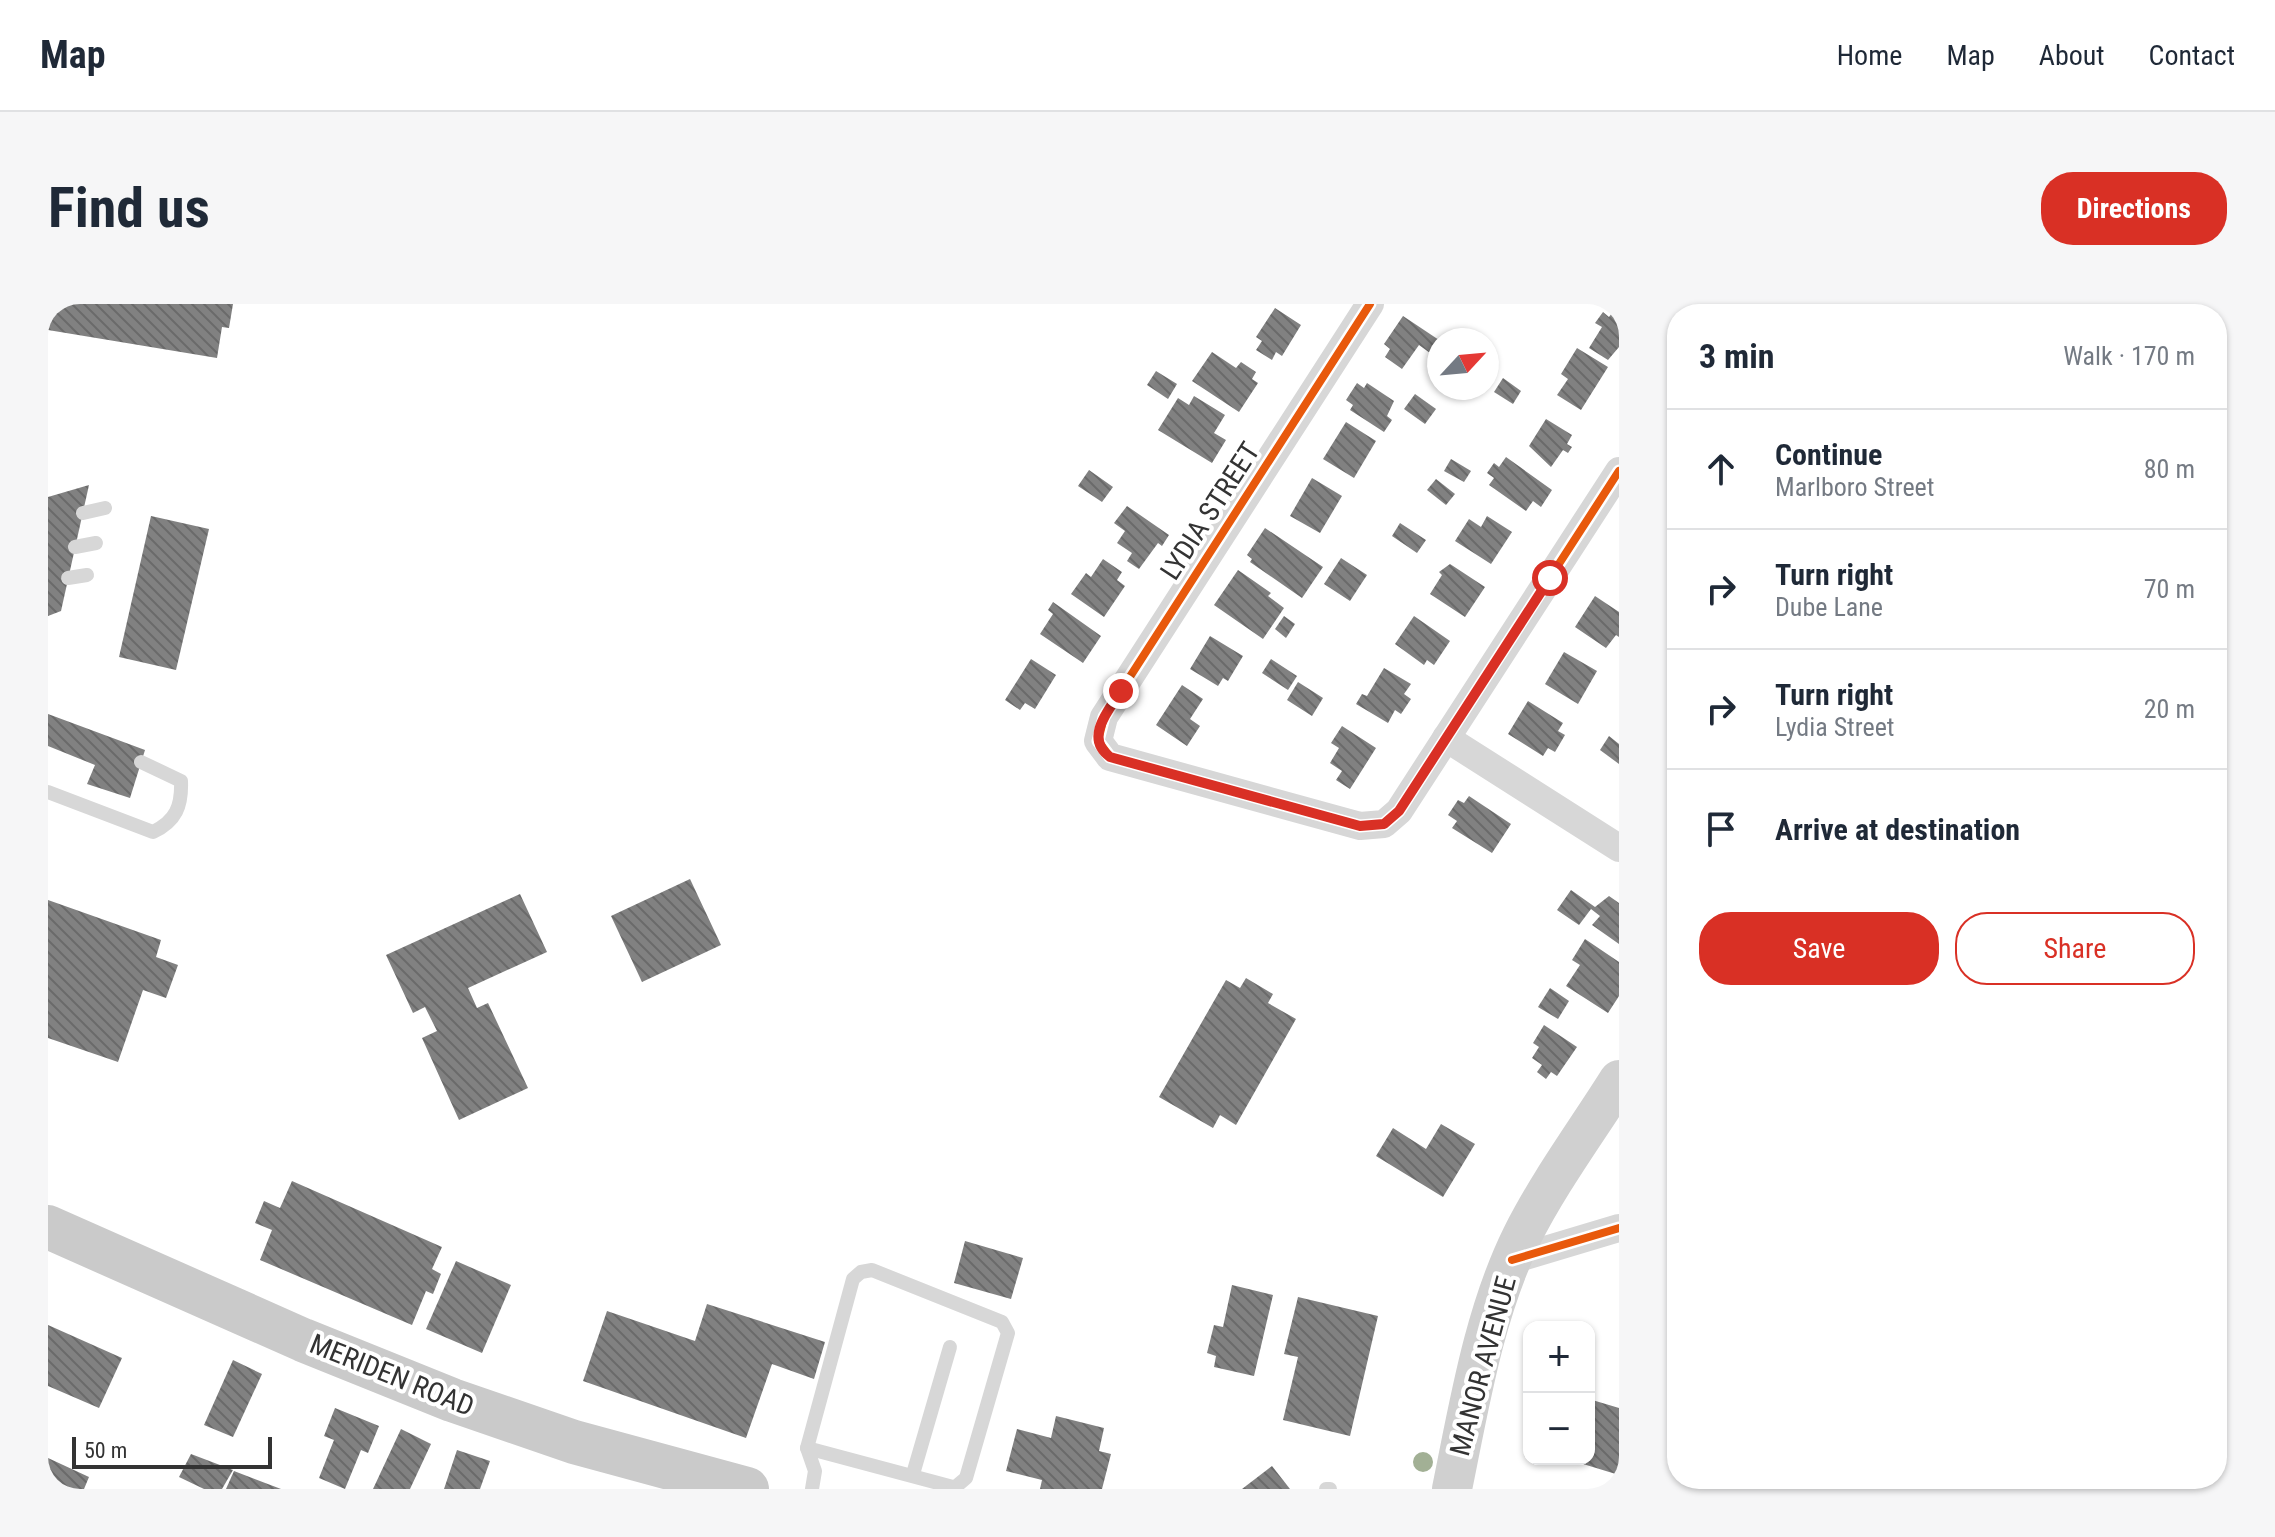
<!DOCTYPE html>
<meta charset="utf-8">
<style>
:root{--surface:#fff;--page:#f6f6f7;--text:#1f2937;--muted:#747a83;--line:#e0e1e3;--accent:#d93025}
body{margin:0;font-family:"Roboto Condensed",sans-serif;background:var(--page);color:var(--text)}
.controls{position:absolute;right:24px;bottom:24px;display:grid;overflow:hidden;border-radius:16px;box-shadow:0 2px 6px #0004}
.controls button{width:72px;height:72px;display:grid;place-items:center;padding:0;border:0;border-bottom:2px solid var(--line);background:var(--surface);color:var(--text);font:40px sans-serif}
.compass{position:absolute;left:1379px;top:24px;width:72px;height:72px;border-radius:50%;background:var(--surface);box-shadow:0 2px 6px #0004;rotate:64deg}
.scale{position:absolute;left:24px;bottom:20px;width:200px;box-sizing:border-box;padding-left:8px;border:4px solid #333;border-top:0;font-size:22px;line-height:28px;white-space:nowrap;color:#333;-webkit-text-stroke:6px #fff;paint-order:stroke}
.stop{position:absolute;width:24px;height:24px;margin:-18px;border:6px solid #d93025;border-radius:50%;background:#fff}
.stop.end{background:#d93025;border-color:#fff;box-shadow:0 2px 8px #0008}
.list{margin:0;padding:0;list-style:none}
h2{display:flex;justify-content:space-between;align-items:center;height:104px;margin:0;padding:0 32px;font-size:34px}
h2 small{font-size:26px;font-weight:400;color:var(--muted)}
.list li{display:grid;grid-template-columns:52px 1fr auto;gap:24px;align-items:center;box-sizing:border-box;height:120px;padding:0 32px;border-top:2px solid var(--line)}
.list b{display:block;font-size:30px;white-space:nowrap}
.list p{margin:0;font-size:26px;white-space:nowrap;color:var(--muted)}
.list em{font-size:26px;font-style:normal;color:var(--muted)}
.actions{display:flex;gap:16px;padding:24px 32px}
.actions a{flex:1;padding:18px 0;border:2px solid var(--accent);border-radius:32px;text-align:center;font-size:28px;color:var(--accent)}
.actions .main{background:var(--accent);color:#fff}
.icon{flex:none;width:44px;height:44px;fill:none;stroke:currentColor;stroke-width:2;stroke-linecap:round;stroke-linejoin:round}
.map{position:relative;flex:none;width:1571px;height:1185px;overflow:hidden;border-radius:32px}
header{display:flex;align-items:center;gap:48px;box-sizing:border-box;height:112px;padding:0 40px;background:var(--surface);border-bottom:2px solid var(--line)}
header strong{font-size:38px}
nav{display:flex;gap:44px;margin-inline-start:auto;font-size:28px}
.intro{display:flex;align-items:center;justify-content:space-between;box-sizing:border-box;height:192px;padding:0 48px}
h1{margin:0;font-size:56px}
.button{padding:20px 36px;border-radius:32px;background:var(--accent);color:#fff;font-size:28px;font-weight:700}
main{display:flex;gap:48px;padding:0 48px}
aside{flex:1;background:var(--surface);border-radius:32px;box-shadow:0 2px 6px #0004}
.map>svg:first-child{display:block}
</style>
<header>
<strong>Map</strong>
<nav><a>Home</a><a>Map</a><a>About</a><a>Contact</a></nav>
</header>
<div class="intro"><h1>Find us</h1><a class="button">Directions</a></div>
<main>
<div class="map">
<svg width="1571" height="1185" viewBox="0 0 1571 1185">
<defs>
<pattern id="building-back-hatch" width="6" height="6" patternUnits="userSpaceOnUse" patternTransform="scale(2)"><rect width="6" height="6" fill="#818181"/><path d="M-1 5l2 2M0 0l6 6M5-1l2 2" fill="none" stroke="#6a6a6a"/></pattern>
</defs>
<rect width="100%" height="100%" fill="#fff"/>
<g fill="url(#building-back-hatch)">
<path d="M0,0H185L181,24L174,23L169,54L0,26Z"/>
<path d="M1227,4L1253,21L1234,52L1228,48L1224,56L1208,46L1214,37L1208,33Z"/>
<path d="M1567,5L1571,8V43L1560,56L1541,44L1554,23L1547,19L1555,8L1561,13Z"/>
<path d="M1355,12L1391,36L1382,49L1371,41L1354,65L1337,53L1342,45L1336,40Z"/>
<path d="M1529,44L1560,63L1533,106L1509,91L1520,75L1513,70Z"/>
<path d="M1164,48L1188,64L1193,58L1208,68L1204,75L1210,79L1191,108L1144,77Z"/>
<path d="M1108,67L1129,80L1120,95L1099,81Z"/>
<path d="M1455,74L1473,87L1465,100L1446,88Z"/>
<path d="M1309,79L1316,84L1319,79L1346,97L1339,112L1344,116L1336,128L1302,106L1305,101L1298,96Z"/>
<path d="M1367,90L1388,105L1377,120L1356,105Z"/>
<path d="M1146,92L1177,111L1166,129L1178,136L1164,159L1110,126L1130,94L1141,101Z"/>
<path d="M1498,115L1524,131L1519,140L1524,143L1520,149L1515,146L1503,163L1481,142Z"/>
<path d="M1298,118L1328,137L1306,174L1275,155Z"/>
<path d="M1458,153L1504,186L1493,203L1485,197L1478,207L1441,181L1446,174L1439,169L1446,159L1451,163Z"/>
<path d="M1403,155L1423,167L1416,178L1396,167Z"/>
<path d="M1041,166L1065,183L1054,198L1030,182Z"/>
<path d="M1264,174L1294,192L1272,229L1242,212Z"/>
<path d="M1388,175L1407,190L1398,201L1379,186Z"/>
<path d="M41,181L13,307L0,312V193Z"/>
<path d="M1079,202L1121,231L1114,242L1110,239L1091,265L1079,257L1084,249L1069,239L1077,227L1066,219Z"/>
<path d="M103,212L161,225L128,366L71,353Z"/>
<path d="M1439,212L1464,228L1443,260L1407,237L1421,215L1433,223Z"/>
<path d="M1352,219L1378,236L1369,249L1344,232Z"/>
<path d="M1217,224L1275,263L1254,294L1202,258L1204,255L1199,251Z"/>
<path d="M1293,254L1319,271L1302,297L1276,280Z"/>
<path d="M1055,255L1074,268L1069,276L1077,282L1056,313L1023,290L1038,269L1043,273Z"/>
<path d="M1402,260L1437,283L1417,313L1382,290L1394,271L1391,268Z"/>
<path d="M1190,266L1223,289L1220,292L1236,304L1215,335L1166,301Z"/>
<path d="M1547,292L1571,308V333L1568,331L1558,344L1527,323Z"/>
<path d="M1005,298L1053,332L1035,359L992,330L1005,310L1000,306Z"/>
<path d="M1236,312L1247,320L1238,334L1227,325Z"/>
<path d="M1366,312L1402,337L1386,361L1379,356L1376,361L1347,340Z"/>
<path d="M1162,332L1195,352L1180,377L1175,374L1170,382L1142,365Z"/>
<path d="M1516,348L1549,367L1530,400L1497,380Z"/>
<path d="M983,355L1008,371L987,405L977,399L972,406L957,396Z"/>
<path d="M1223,355L1249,372L1240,386L1214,369Z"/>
<path d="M1336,364L1363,380L1356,390L1363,395L1353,410L1347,406L1340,419L1308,400L1314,390L1319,392Z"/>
<path d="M1250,378L1275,394L1264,412L1239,396Z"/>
<path d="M1134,381L1155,395L1142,415L1152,422L1139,442L1108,421Z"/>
<path d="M1480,397L1515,419L1510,427L1517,431L1507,448L1500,444L1495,452L1460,430Z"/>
<path d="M0,410L97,446L82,494L39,480L47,461L0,442Z"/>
<path d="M1294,422L1328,444L1302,485L1288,476L1294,467L1282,459L1291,444L1283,439Z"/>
<path d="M1561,432L1571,440V460L1552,446Z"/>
<path d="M1421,492L1463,520L1444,549L1404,524L1409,517L1400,511L1410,496L1416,499Z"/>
<path d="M642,575L673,641L594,678L563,612Z"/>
<path d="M1523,586L1547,603L1561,592L1571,599V640L1544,621L1552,612L1543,605L1531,621L1509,606Z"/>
<path d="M472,590L499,648L420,684L429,704L440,699L480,784L411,816L374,734L389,727L377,703L365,709L338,651Z"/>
<path d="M0,596L113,636L108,653L130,661L118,694L95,686L70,758L0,734Z"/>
<path d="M1537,635L1571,658V692L1560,709L1518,682L1532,661L1524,656Z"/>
<path d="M1198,674L1225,690L1220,699L1248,715L1188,821L1172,811L1165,824L1111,793L1178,676L1192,684Z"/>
<path d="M1502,684L1521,697L1510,715L1490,703Z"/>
<path d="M1496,721L1529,743L1509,772L1503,768L1498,775L1489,768L1494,761L1484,754L1491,743L1485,739Z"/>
<path d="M1393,820L1427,840L1395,893L1328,852L1345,824L1378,845Z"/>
<path d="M244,877L394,943L384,965L393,970L385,990L378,987L364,1021L212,956L224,926L207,919L216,897L232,904Z"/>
<path d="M917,937L975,954L963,995L906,979Z"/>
<path d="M408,957L463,981L434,1049L378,1025Z"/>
<path d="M1184,981L1225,991L1206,1072L1166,1063L1168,1052L1159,1049L1166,1021L1175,1023Z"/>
<path d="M1250,993L1330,1012L1302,1132L1235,1116L1250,1053L1236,1050Z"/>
<path d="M659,1000L777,1038L766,1075L724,1060L698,1134L535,1077L559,1007L647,1037Z"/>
<path d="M0,1021L74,1054L51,1104L0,1082Z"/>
<path d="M185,1056L214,1070L185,1133L156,1121Z"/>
<path d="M1541,1095L1571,1104V1171L1522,1156L1541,1155Z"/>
<path d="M287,1104L331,1122L320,1149L313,1146L297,1185L271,1174L286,1136L276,1132Z"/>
<path d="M1008,1112L1056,1124L1051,1147L1063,1150L1054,1185H992L994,1176L958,1167L969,1125L1003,1134Z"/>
<path d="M353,1125L383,1140L362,1185H325Z"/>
<path d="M409,1146L442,1157L432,1185H396Z"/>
<path d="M143,1150L185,1166L174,1185H156L131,1173Z"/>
<path d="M0,1154L41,1173L36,1185H0Z"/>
<path d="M1224,1162L1242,1185H1194Z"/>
<path d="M186,1167L233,1185H178Z"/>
</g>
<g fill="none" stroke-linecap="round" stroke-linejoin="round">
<g stroke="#d7d7d7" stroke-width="14">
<path d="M35,209L57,204"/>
<path d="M27,243L48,239"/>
<path d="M20,274L39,271"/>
<path d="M0,488L105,528C128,517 134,502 133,477L93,458"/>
<path d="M759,1144L905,1183"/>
<path d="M865,1170L902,1043"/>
<path d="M764,1185L767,1167L759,1144L805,975L813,968L824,966L954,1018L960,1029L918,1174L905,1185"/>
<path d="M1278,1185H1282"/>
</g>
<g stroke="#d7d7d7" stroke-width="28">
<path d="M1322,0L1056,413L1050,437L1062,453L1312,522L1336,520L1351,507L1571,167"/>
<path d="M1398,434L1571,544"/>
<path d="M1464,956L1571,924"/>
</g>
<path stroke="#d0d0d0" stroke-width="40" d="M1404,1185C1421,1102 1436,1009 1474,932C1501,878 1539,827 1571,776"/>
<path stroke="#cacaca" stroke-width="44" d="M0,923L255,1036L404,1096L526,1138L699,1185"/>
<g stroke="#fff" stroke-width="13">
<g id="cycleway">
<path d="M1322,0L1056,413L1050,437L1062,453L1312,522L1336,520L1351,507L1571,167"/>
<path d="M1464,956L1571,924"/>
</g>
</g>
<use href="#cycleway" stroke="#e8590c" stroke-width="8"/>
</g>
<circle fill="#a2b095" cx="1375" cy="1158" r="10"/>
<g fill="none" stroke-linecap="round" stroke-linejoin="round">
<path stroke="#d93025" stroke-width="10" d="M1073,387C1060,407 1036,434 1062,453L1312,522L1336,520L1351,507L1502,274"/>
</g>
<g text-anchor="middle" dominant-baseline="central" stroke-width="8" stroke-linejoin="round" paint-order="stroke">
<g font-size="28" fill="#333" stroke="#fff">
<text transform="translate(1162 207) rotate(-57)">LYDIA STREET</text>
<text transform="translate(1435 1062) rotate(-75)">MANOR AVENUE</text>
<text transform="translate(344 1071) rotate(22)">MERIDEN ROAD</text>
</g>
</g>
</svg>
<div class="controls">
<button>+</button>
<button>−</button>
</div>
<svg class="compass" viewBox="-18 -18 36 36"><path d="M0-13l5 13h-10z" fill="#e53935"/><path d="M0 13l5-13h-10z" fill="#747a83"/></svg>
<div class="scale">50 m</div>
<div class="stop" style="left:1502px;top:274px"></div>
<div class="stop end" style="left:1073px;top:387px"></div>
</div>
<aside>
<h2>3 min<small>Walk · 170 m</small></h2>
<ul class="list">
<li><svg class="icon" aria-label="ahead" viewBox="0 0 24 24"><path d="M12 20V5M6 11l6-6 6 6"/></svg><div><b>Continue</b><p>Marlboro Street</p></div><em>80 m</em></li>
<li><svg class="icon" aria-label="right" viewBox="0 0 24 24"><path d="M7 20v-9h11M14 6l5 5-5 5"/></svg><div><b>Turn right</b><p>Dube Lane</p></div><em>70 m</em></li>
<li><svg class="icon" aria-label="right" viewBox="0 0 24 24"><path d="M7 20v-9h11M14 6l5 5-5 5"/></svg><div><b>Turn right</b><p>Lydia Street</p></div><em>20 m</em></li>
<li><svg class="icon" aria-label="arrive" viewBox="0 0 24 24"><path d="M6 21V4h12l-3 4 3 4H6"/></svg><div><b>Arrive at destination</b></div></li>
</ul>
<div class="actions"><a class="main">Save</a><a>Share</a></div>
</aside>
</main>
